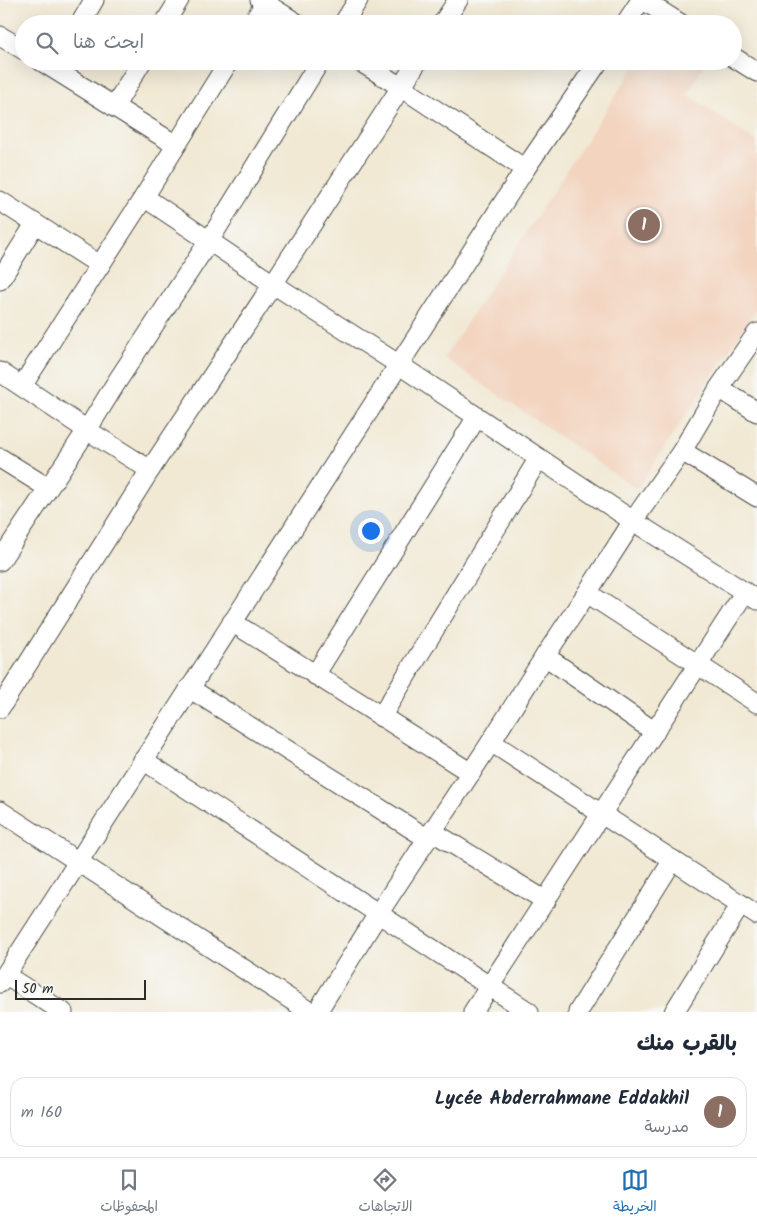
<!DOCTYPE html>
<html lang="ar">
<meta charset="utf-8">
<style>
:root{--surface:#fff;--page:#f6f6f7;--text:#1f2937;--muted:#747a83;--line:#e0e1e3;--accent:#1f6fb2}
body{margin:0;font-family:Kalam,"Playpen Sans Arabic",sans-serif;background:var(--page);color:var(--text);direction:rtl}
.scale{position:absolute;left:15px;bottom:12px;width:131px;box-sizing:border-box;padding-left:5px;border:2px solid #2b2b2b;border-top:0;font-size:14px;line-height:18px;white-space:nowrap;color:#2b2b2b;-webkit-text-stroke:4px #f6f6f2;paint-order:stroke}
.you{position:absolute;left:370px;top:530px;width:18px;height:18px;margin:-12px;border:4px solid #fff;border-radius:50%;background:#1a73e8;box-shadow:0 0 0 8px #1a73e833}
.badge{display:grid;place-items:center;width:32px;height:32px;border-radius:50%;background:var(--accent);color:#fff;font-size:16px;font-weight:700}
.pin{position:absolute;translate:-50% -50%;border:2px solid #fff;box-shadow:0 1px 5px #0006}
.list{margin:0;padding:0;list-style:none}
h2{display:flex;justify-content:space-between;align-items:center;height:65px;margin:0;padding:0 20px;font-size:21px}
h2 small{font-size:16px;font-weight:400;color:var(--muted)}
.list li{display:grid;grid-template-columns:32px 1fr auto;gap:15px;align-items:center;box-sizing:border-box;height:70px;margin:0 10px 10px;padding:0 10px;border:1px solid var(--line);border-radius:15px}
.list b{display:block;font-size:19px;white-space:nowrap}
.list p{margin:0;font-size:16px;white-space:nowrap;color:var(--muted)}
.list em{font-size:16px;font-style:normal;color:var(--muted)}
.icon{flex:none;width:28px;height:28px;fill:none;stroke:currentColor;stroke-width:2;stroke-linecap:round;stroke-linejoin:round}
.map{position:relative;flex:none;width:757px;height:1012px;overflow:hidden;direction:ltr}
.search{position:absolute;background:var(--surface);box-shadow:0 5px 20px #0002;left:15px;right:15px;top:15px;height:55px;display:flex;align-items:center;gap:12px;box-sizing:border-box;padding:0 18px;border-radius:28px;color:var(--muted);font-size:19px}
.sheet{height:145px;background:var(--surface)}
nav{display:flex;justify-content:space-around;align-items:center;box-sizing:border-box;height:70px;border-top:1px solid var(--line);background:var(--surface);font-size:14px;color:var(--muted)}
nav a{display:grid;justify-items:center;gap:2px}
nav .on{color:var(--accent)}
.map>svg:first-child{display:block}
</style>
<div class="map">
<svg width="757" height="1012" viewBox="0 0 757 1012">
<rect width="100%" height="100%" fill="#f6f6f2"/>
<filter id="ink" filterUnits="userSpaceOnUse"><feTurbulence type="fractalNoise" baseFrequency=".02" numOctaves="2"/><feDisplacementMap in="SourceGraphic" scale="10" xChannelSelector="R" yChannelSelector="G"/><feConvolveMatrix kernelMatrix="1 2 1 2 8 2 1 2 1" color-interpolation-filters="sRGB"/></filter>
<filter id="wash" filterUnits="userSpaceOnUse"><feTurbulence type="fractalNoise" baseFrequency=".0096" numOctaves="4" result="noise"/><feDisplacementMap in="SourceGraphic" scale="20" xChannelSelector="R" yChannelSelector="G"/><feGaussianBlur stdDeviation="1.12" result="paint"/><feColorMatrix in="noise" values="0 0 0 0 0 0 0 0 0 0 0 0 0 0 0 0 0 1.4 0 .05"/><feComposite in="paint" operator="in"/></filter>
<g filter="url(#wash)">
<rect width="100%" height="100%" fill="#f1e9d4"/>
<path fill="#f3d4bf" d="M638,61H702L704,66L687,94L757,142V308L637,489L444,358Z"/>
</g>
<g filter="url(#ink)">
<g fill="none" stroke-linecap="round" stroke-linejoin="round">
<g stroke="#494844" stroke-width="21">
<g id="minor">
<path d="M260,0L298,24"/>
<path d="M643,0L681,24"/>
<path d="M80,24L94,0"/>
<path d="M164,24L179,0"/>
<path d="M252,24L267,0"/>
<path d="M343,24L358,0"/>
<path d="M442,24L458,0"/>
<path d="M625,24L641,0"/>
<path d="M0,36L24,50"/>
<path d="M733,57L757,72"/>
<path d="M41,61L176,145"/>
<path d="M359,61L401,87L525,169"/>
<path d="M114,107L142,61"/>
<path d="M144,197L273,284L398,364L633,521L757,600"/>
<path d="M0,201L100,265"/>
<path d="M0,280L35,224"/>
<path d="M0,372L87,430L150,470"/>
<path d="M22,386L144,197L229,61"/>
<path d="M719,388L757,412"/>
<path d="M682,451L757,497"/>
<path d="M0,458L48,488"/>
<path d="M0,561L87,430L116,383L209,241L320,61"/>
<path d="M587,593L757,703"/>
<path d="M232,622L471,773"/>
<path d="M545,656L655,732"/>
<path d="M315,675L477,417"/>
<path d="M189,688L428,839"/>
<path d="M0,708L150,470L273,284L418,61"/>
<path d="M381,717L539,458"/>
<path d="M491,742L757,915"/>
<path d="M143,760L529,1012"/>
<path d="M0,811L310,1012"/>
<path d="M433,832L546,901"/>
<path d="M5,975L63,1012"/>
<path d="M0,983L525,169L599,61"/>
<path d="M317,1012L378,914L491,742L545,656L587,593L633,521L682,451L719,388L757,333"/>
<path d="M473,1012L745,592"/>
<path d="M578,1012L673,860"/>
<path d="M674,1012L741,904"/>
</g>
</g>
<use href="#minor" stroke="#fff" stroke-width="19"/>
</g>
</g>
</svg>
<div class="scale">50 m</div>
<div class="you"></div>
<div class="pin badge" style="left:644px;top:225px;background:#8d6e63">1</div>
<div class="search"><svg class="icon" aria-label="search" viewBox="0 0 24 24"><circle cx="10" cy="10" r="6"/><path d="M15 15l6 6"/></svg>ابحث هنا</div>
</div>
<section class="sheet">
<h2>بالقرب منك<small></small></h2>
<ul class="list">
<li><span class="badge" style="background:#8d6e63">1</span><div><b>Lycée Abderrahmane Eddakhil</b><p>مدرسة</p></div><em>160 m</em></li>
</ul>
</section>
<nav>
<a class="on"><svg class="icon" aria-label="map" viewBox="0 0 24 24"><path d="M3 6l6-2 6 2 6-2v14l-6 2-6-2-6 2zM9 4v14M15 6v14"/></svg>الخريطة</a>
<a><svg class="icon" aria-label="directions" viewBox="0 0 24 24"><path d="M12 3l9 9-9 9-9-9zM9 14v-3h6M13 9l2 2-2 2"/></svg>الاتجاهات</a>
<a><svg class="icon" aria-label="saved" viewBox="0 0 24 24"><path d="M7 4h10v16l-5-4-5 4z"/></svg>المحفوظات</a>
</nav>
